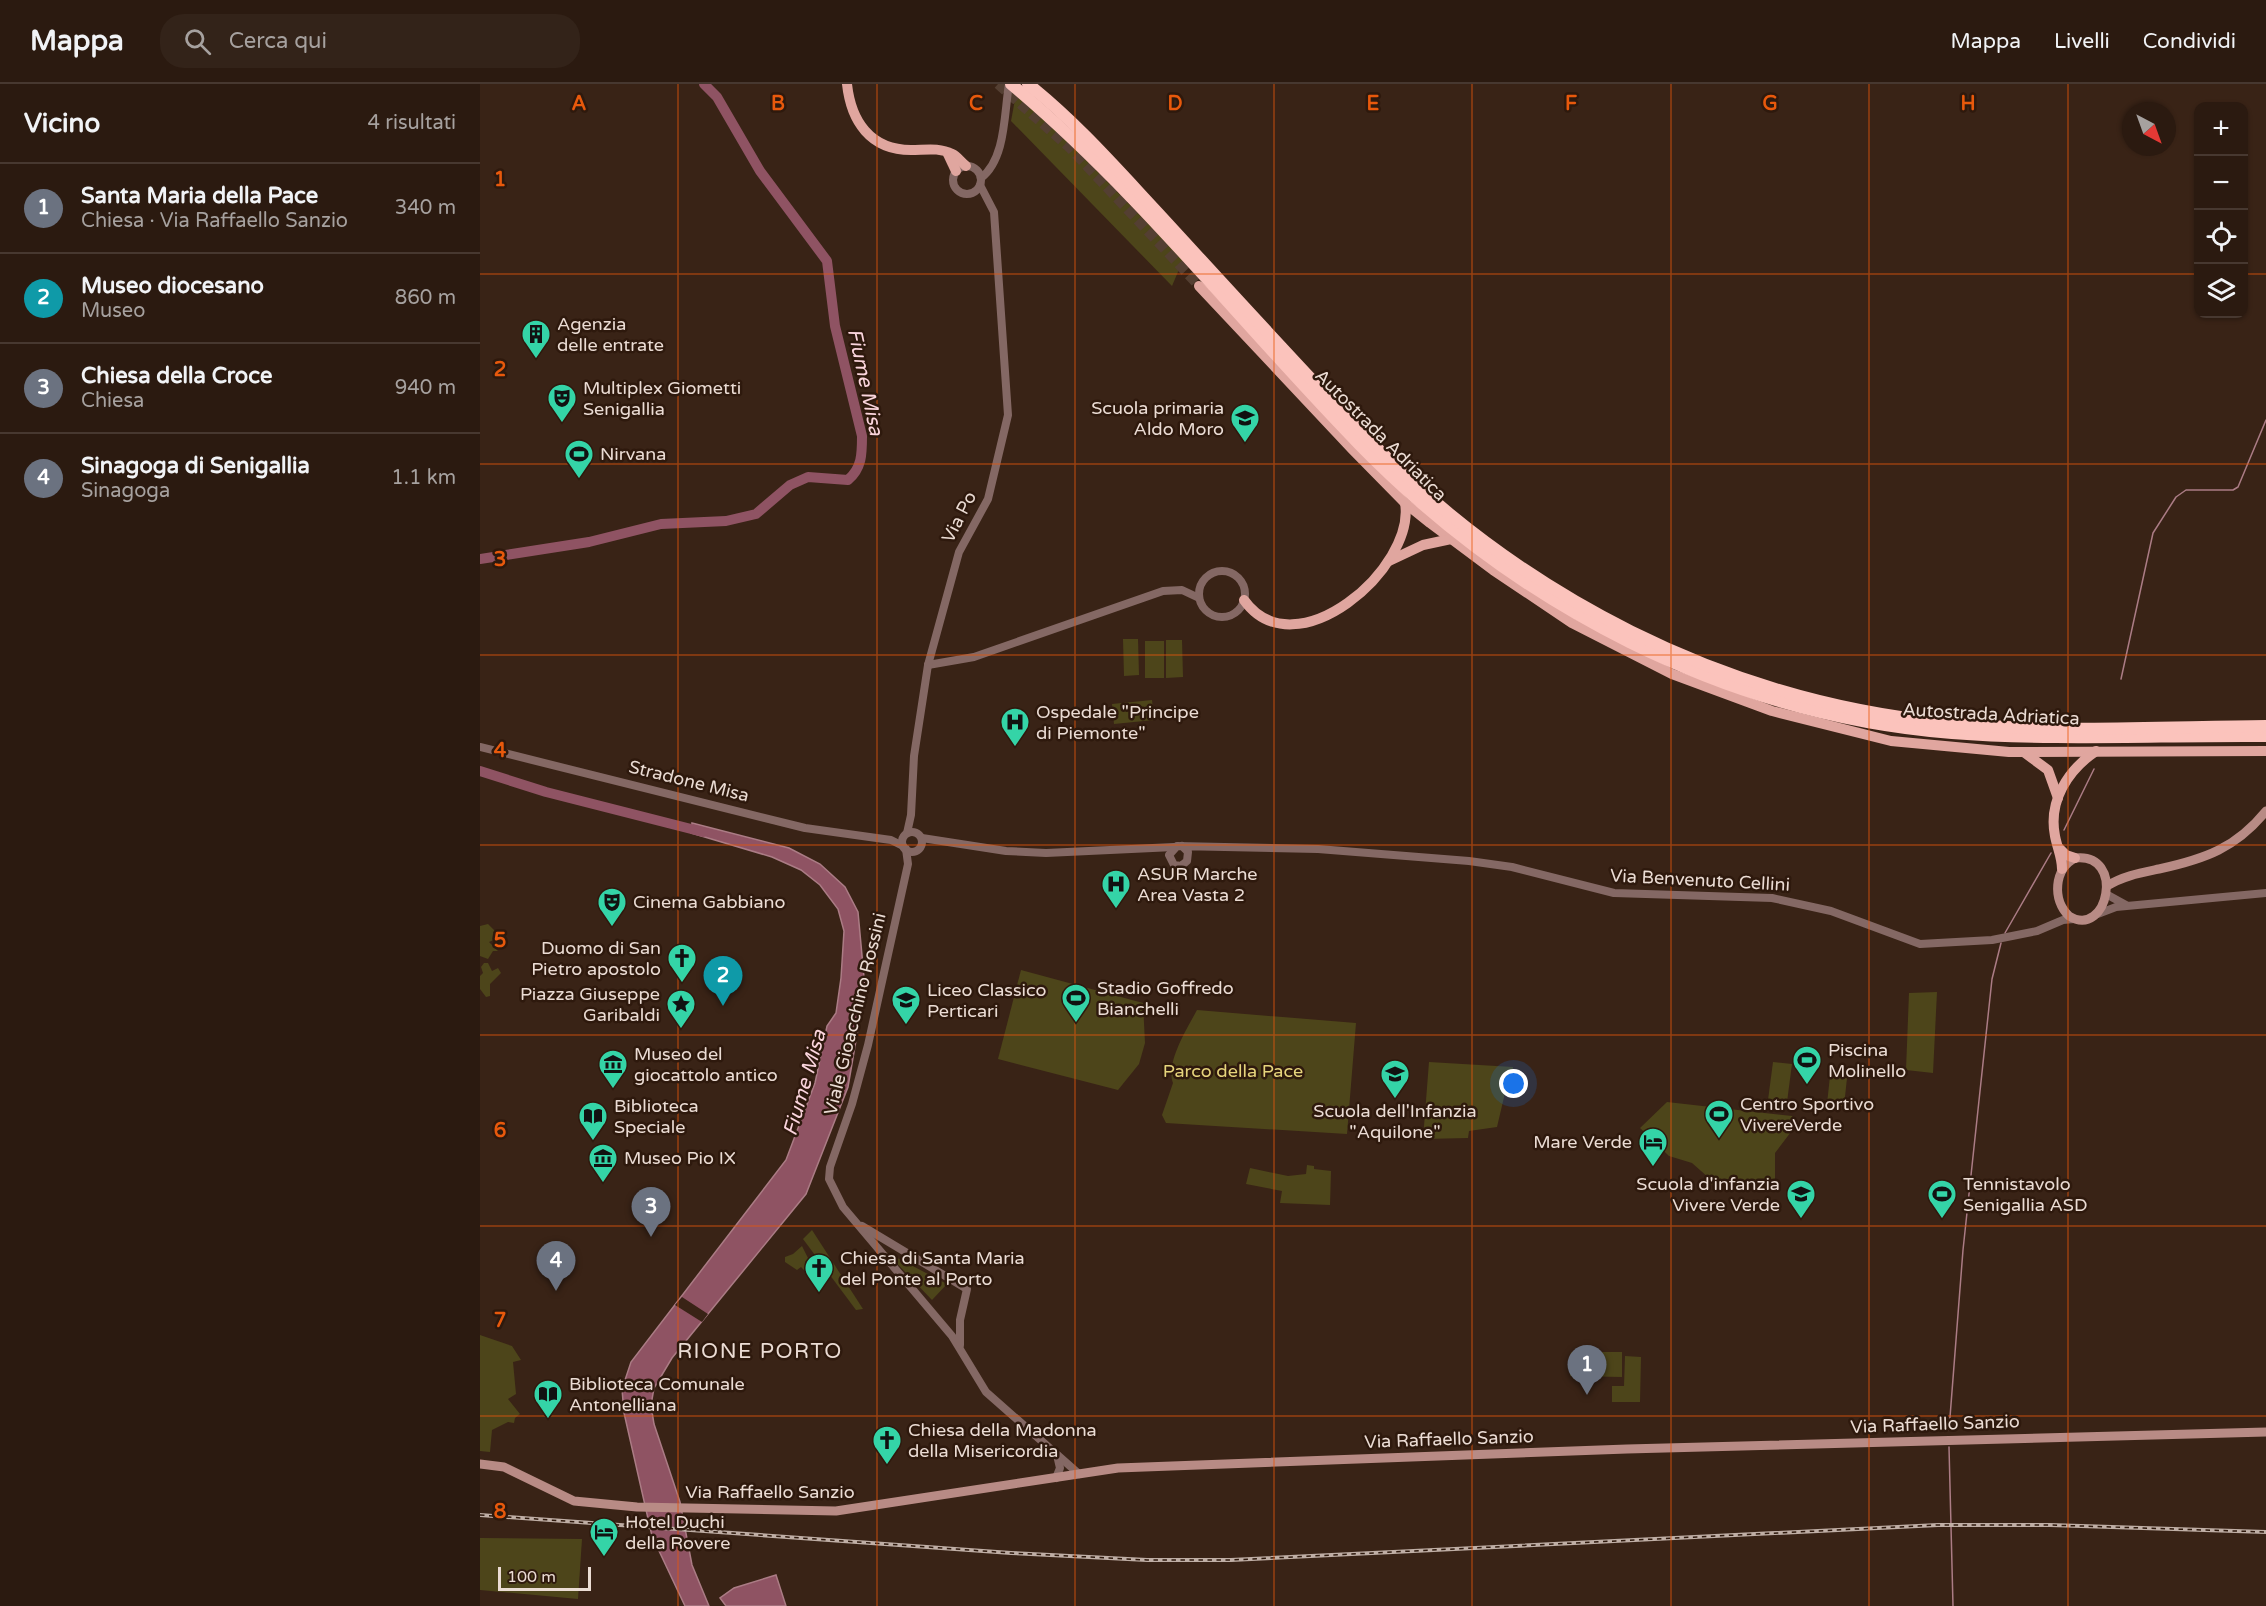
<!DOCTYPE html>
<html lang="it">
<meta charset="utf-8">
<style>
:root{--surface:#2b1a10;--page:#332319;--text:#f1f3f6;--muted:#a6a19f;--line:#473830;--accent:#34d4a7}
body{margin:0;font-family:"Varela Round",sans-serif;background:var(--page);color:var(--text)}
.controls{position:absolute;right:18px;top:18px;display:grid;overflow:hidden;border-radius:12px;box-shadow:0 2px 4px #0004}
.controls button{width:54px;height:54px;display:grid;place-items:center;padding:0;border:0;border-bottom:2px solid var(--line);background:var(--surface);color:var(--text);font:30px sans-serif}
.compass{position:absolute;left:1642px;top:18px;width:54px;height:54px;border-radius:50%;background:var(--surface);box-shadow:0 2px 4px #0004;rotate:139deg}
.scale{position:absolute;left:18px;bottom:15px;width:93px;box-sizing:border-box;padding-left:6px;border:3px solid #ebdcd4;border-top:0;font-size:16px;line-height:21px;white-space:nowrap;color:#ebdcd4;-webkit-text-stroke:4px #2e190d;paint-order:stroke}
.you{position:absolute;left:1034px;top:1000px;width:21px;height:21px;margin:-15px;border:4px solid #fff;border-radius:50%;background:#1a73e8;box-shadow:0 0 0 9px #1a73e833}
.badge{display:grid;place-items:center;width:39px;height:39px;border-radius:50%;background:var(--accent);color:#fff;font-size:20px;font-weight:700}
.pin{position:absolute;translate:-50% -50px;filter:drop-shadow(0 2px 3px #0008)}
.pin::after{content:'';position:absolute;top:32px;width:21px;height:18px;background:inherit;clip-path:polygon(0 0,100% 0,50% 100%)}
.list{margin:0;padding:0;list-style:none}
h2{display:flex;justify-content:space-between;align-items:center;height:78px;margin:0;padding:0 24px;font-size:26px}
h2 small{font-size:20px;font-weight:400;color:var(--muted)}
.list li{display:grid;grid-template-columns:39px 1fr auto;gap:18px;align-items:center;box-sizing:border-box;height:90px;padding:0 24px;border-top:2px solid var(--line)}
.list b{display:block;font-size:22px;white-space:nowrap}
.list p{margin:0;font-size:20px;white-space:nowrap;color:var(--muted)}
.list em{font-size:20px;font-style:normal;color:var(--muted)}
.icon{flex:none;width:33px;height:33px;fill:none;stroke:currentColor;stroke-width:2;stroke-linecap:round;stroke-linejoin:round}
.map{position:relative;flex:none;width:1786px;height:1522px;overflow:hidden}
header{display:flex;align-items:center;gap:36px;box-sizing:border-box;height:84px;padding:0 30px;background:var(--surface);border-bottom:2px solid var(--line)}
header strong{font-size:28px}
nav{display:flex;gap:33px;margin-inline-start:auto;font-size:21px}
.search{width:420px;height:54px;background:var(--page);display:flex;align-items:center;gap:15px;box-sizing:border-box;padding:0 21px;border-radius:24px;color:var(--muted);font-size:22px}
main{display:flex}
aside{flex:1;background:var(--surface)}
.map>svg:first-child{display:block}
</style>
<header>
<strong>Mappa</strong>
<div class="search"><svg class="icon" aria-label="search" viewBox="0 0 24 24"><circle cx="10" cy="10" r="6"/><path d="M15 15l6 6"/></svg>Cerca qui</div>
<nav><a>Mappa</a><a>Livelli</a><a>Condividi</a></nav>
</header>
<main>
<aside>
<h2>Vicino<small>4 risultati</small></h2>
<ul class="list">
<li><span class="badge" style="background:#6b7280">1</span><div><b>Santa Maria della Pace</b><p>Chiesa · Via Raffaello Sanzio</p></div><em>340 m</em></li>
<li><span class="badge" style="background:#0f9aa8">2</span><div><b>Museo diocesano</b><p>Museo</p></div><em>860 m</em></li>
<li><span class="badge" style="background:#6b7280">3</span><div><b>Chiesa della Croce</b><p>Chiesa</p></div><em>940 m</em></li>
<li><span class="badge" style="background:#6b7280">4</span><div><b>Sinagoga di Senigallia</b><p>Sinagoga</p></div><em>1.1 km</em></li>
</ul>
</aside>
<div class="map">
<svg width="1786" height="1522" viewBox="0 0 1786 1522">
<rect width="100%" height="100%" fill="#392316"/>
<g fill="#4d451a">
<path d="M536,10L580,49L703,176L692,202L531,37Z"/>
<path d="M643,555H658L659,591L644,592Z"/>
<path d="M686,556H702L703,593L686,594Z"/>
<rect x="665" y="557" width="19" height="37"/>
<path d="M672,616L674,636L634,640L632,620Z"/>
<path d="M8,840L15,847L16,855L9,858L18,867H13L8,875L0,872V842Z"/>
<path d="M4,879H8L12,887L18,884L21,889L10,900V912L6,913L0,905V892L3,889L1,883Z"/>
<path d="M541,886L663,919L665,959L659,980L638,1006L518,975Z"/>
<path d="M1457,908L1453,989L1426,986L1429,909Z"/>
<path d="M717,926L876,939L867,1050L686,1039L682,1031L693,999C685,979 708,943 717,926Z"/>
<path d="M949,978L1033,983L1031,1006L1025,1009L1017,1043L989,1047L988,1054L943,1055Z"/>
<path d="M1293,978L1312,980L1307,1018L1288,1016Z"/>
<path d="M1350,992L1367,994L1364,1022L1347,1020Z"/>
<path d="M1187,1018L1312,1032L1317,1040L1295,1069V1107L1229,1100V1094L1212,1079L1189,1072L1160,1044Z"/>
<path d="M827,1081L834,1082V1085L851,1087L850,1121L800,1119L802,1107L766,1100L770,1084L808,1092L826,1090Z"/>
<path d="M332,1146L383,1225L376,1226L323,1155Z"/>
<path d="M322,1162L328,1174L325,1178L330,1185L326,1188L321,1183L317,1186L305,1178V1173L313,1170Z"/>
<path d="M406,1168L467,1200L452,1216Z"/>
<path d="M0,1251L32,1262L41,1276L33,1278L36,1310L28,1315L40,1330L35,1334L34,1339L28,1338L12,1346L10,1368L0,1367Z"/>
<path d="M1091,1268H1142V1293L1090,1292Z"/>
<path d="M1145,1272L1161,1273L1160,1318H1132V1302H1144Z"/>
<path d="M0,1454L102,1455L98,1515L0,1506Z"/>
</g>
<g fill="#8f5363" stroke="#ab7c85" stroke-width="1.5">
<path d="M212,739L309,764L340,780L365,803L378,828L385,904L368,1003L326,1110L192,1274L174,1304L171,1321L174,1340L200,1418L212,1481L229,1522H205L172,1452L144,1329L142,1305L151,1278L306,1076L335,999L347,942L356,929L361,894L364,847L358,825L340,801L321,786L292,773L211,749Z"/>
<path d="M296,1491L306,1522H246L240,1514L254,1504Z"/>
</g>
<path fill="#392316" d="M202,1213L228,1230L222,1238L195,1221Z"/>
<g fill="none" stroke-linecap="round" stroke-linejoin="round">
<g stroke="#ab7c85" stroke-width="1.5">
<path d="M1641,595L1673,449L1696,413L1706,406H1753L1758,403L1786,336"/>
<path d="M1584,746L1614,685"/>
<path d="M1525,849L1571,769"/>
<path d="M1469,1346L1483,1166L1512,895L1521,859"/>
<path d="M1469,1363L1473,1522"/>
</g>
<g stroke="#8f5363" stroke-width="10">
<path d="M0,475L109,458L181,440L246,437L276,430L310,401L328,393L368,396C382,384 382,370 382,352L355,242L347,177L280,87L237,13L224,0"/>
<path d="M0,687L66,708L223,748"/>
</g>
<path stroke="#543f32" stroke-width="10" stroke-dasharray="10 5" stroke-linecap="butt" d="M518,0L590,64L719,202"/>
<g stroke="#846864" stroke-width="8">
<circle cx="487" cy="96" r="14"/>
<path d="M501,94C526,75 524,29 529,0"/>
<circle cx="742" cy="510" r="23"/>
<path d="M448,581L494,573L683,507L702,506L719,514"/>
<path d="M0,663L325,744L411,756L423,762"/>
<circle cx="432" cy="758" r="10"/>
<path d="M427,749L431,731L434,672L448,581L479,468L508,415L528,331L514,128L500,101"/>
<path d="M442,754L526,767L566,769L694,763"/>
<path d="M702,762L708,768L707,777L701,782L694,781L689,771L697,762L838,765L989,777L1032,783L1134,809L1292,814L1351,827L1440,860L1512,856L1557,847L1583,836L1594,835"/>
<path d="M426,765L428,780L388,961L372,1020L350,1083L349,1095L363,1123L472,1252L506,1308L599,1390"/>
<path d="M1626,810L1646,821"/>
<path d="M1615,831L1636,823L1786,809"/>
<path d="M382,1142L487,1205L480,1236V1261"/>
<path d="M576,1394L580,1384L577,1371"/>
</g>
<g stroke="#b88b85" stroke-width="9">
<path d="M1595,774C1646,768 1628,856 1589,832C1572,816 1574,785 1595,774Z"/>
<path d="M1627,802C1643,792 1660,789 1679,785C1725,775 1756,764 1786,727"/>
<path d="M0,1380L24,1383L94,1417L157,1423L356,1427L638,1384L1147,1365L1786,1348"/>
</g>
<g stroke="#e0a69f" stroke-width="10">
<path d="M367,0C371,37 390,66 431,66C445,66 459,63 472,70C477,72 481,78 486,82"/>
<path d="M468,70L476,87"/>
<path d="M719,202L873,366L925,419L950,439L1013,486L1092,539L1192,590L1292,627L1411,657L1529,668L1786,667"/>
<path d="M909,477L943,461L971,455"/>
<path d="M764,516C815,588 936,484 925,419"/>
<path d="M1545,669L1568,686L1578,714"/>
<path d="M1579,764L1586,771L1595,774"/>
<path d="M1582,785C1582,773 1577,763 1575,752C1568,717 1588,686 1616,667"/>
</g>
<g stroke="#fbc3bc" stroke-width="12">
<path d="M531,0C659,107 763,241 879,360C1036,521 1246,631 1472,649C1576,657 1681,651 1786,652"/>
<path d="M548,0C596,38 637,85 679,130C747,204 815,279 885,352C1040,512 1245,618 1469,639C1574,649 1681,643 1786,642"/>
</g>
<g stroke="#bfaea5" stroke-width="4">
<path id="rail" d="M0,1431L531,1469L667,1476H751L1458,1441H1570L1786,1448"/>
</g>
<use href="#rail" stroke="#2e190d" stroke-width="1.5" stroke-dasharray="4.5" stroke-linecap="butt"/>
</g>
<path fill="none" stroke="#e8590c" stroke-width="1.5" stroke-opacity="0.55" d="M198,0V1522M397,0V1522M595,0V1522M794,0V1522M992,0V1522M1191,0V1522M1389,0V1522M1588,0V1522M0,190H1718M1764,190H1786M0,380H1786M0,571H1786M0,761H1786M0,951H1786M0,1142H1786M0,1332H1786"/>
<defs>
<g id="building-pin" transform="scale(1.5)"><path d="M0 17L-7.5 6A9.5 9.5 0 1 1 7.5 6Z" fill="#34d4a7" stroke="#2e190d"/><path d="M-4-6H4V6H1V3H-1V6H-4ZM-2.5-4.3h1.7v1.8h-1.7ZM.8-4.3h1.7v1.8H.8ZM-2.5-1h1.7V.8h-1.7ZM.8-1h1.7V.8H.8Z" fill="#111"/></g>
<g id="theatre-pin" transform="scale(1.5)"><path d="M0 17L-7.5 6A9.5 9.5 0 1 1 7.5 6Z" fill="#34d4a7" stroke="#2e190d"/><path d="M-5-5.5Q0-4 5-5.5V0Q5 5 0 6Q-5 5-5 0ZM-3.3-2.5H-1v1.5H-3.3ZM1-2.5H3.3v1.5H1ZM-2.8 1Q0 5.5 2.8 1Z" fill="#111"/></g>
<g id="school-pin" transform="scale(1.5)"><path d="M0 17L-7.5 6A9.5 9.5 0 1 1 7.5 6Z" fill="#34d4a7" stroke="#2e190d"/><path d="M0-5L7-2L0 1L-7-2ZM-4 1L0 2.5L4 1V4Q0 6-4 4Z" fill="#111"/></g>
<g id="stadium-pin" transform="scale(1.5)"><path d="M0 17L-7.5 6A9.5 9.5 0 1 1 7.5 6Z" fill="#34d4a7" stroke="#2e190d"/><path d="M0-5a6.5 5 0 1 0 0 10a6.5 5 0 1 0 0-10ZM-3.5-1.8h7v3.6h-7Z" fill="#111"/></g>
<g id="hospital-pin" transform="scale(1.5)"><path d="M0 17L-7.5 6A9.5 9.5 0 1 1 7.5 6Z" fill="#34d4a7" stroke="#2e190d"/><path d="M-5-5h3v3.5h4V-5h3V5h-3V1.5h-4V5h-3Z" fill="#111"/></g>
<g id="church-pin" transform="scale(1.5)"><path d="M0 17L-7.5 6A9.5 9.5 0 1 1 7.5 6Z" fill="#34d4a7" stroke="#2e190d"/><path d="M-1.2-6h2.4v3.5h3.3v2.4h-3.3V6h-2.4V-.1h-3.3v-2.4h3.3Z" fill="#111"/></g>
<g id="sight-pin" transform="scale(1.5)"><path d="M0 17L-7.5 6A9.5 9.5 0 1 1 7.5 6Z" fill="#34d4a7" stroke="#2e190d"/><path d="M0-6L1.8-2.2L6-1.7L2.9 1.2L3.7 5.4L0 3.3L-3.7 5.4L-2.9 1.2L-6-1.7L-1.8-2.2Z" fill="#111"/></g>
<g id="museum-pin" transform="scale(1.5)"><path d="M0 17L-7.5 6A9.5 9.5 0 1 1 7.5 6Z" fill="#34d4a7" stroke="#2e190d"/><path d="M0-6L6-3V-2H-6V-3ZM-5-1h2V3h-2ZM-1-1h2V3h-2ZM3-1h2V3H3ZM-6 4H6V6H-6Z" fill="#111"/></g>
<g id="library-pin" transform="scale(1.5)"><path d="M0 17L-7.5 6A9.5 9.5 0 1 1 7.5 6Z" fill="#34d4a7" stroke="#2e190d"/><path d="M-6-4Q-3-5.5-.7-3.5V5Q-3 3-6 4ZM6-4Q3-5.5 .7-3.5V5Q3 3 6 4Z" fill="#111"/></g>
<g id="hotel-pin" transform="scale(1.5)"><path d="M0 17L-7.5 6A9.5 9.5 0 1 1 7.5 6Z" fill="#34d4a7" stroke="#2e190d"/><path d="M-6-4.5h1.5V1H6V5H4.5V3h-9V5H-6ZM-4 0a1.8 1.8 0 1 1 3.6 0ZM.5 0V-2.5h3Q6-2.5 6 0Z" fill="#111"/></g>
</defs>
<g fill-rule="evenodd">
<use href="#building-pin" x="56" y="250"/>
<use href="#theatre-pin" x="82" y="314"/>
<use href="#school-pin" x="765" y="334"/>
<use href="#stadium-pin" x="99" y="370"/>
<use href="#hospital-pin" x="535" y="638"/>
<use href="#hospital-pin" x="636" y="800"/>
<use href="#theatre-pin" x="132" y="818"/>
<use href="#church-pin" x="202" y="874"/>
<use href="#stadium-pin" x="596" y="914"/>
<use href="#school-pin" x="426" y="916"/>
<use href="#sight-pin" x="201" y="920"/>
<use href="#stadium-pin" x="1327" y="976"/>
<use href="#museum-pin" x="133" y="980"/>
<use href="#school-pin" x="915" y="990"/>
<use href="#stadium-pin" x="1239" y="1030"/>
<use href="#library-pin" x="113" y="1032"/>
<use href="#hotel-pin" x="1173" y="1058"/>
<use href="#museum-pin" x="123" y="1074"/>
<use href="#school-pin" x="1321" y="1110"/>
<use href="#stadium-pin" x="1462" y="1110"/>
<use href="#church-pin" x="339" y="1184"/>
<use href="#library-pin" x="68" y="1310"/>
<use href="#church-pin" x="407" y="1356"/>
<use href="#hotel-pin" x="124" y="1448"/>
</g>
<g text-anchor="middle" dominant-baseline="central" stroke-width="5" stroke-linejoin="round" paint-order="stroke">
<g font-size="18" fill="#ebdcd4" stroke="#2e190d" text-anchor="start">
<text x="77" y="240">Agenzia<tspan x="77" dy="21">delle entrate</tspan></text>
<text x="103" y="304">Multiplex Giometti<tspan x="103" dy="21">Senigallia</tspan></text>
<text x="744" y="324" text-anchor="end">Scuola primaria<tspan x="744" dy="21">Aldo Moro</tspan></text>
<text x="120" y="370">Nirvana</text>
<text x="556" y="628">Ospedale "Principe<tspan x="556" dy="21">di Piemonte"</tspan></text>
<text x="657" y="790">ASUR Marche<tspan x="657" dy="21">Area Vasta 2</tspan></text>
<text x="153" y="818">Cinema Gabbiano</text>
<text x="181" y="864" text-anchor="end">Duomo di San<tspan x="181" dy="21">Pietro apostolo</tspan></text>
<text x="617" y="904">Stadio Goffredo<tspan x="617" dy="21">Bianchelli</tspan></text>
<text x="447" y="906">Liceo Classico<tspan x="447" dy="21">Perticari</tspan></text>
<text x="180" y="910" text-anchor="end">Piazza Giuseppe<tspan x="180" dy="21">Garibaldi</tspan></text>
<text x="1348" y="966">Piscina<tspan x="1348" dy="21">Molinello</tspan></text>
<text x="154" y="970">Museo del<tspan x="154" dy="21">giocattolo antico</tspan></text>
<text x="1260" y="1020">Centro Sportivo<tspan x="1260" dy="21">VivereVerde</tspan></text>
<text x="134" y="1022">Biblioteca<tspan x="134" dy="21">Speciale</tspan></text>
<text x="915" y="1027" text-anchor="middle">Scuola dell'Infanzia<tspan x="915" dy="21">"Aquilone"</tspan></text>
<text x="1152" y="1058" text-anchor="end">Mare Verde</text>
<text x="144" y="1074">Museo Pio IX</text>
<text x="1300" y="1100" text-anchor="end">Scuola d'infanzia<tspan x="1300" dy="21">Vivere Verde</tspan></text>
<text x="1483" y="1100">Tennistavolo<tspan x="1483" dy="21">Senigallia ASD</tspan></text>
<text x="360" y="1174">Chiesa di Santa Maria<tspan x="360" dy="21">del Ponte al Porto</tspan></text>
<text x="89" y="1300">Biblioteca Comunale<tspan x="89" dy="21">Antonelliana</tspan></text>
<text x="428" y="1346">Chiesa della Madonna<tspan x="428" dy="21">della Misericordia</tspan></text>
<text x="145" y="1438">Hotel Duchi<tspan x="145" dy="21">della Rovere</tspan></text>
</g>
<g font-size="18" fill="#ebdcd4" stroke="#2e190d">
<text transform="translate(901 351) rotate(45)">Autostrada Adriatica</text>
<text transform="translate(479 433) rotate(-63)">Via Po</text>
<text transform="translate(1511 630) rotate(3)">Autostrada Adriatica</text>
<text transform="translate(209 697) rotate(14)">Stradone Misa</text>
<text transform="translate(1220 796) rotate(3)">Via Benvenuto Cellini</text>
<text transform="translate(375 930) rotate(-76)">Viale Gioacchino Rossini</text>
<text transform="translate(1455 1340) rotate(-2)">Via Raffaello Sanzio</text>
<text transform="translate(969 1355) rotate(-2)">Via Raffaello Sanzio</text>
<text x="290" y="1408">Via Raffaello Sanzio</text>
</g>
<g font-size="18" fill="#e6d47c" stroke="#2e190d">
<text x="753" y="987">Parco della Pace</text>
</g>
<g font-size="20" font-style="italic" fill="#fbd5dd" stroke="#2e190d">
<text transform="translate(385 298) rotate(78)">Fiume Misa</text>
<text transform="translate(325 999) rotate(-74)">Fiume Misa</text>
</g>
<g font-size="21" letter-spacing="1.5" fill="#ebdcd4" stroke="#2e190d">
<text x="280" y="1267">RIONE PORTO</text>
</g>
</g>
<g font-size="20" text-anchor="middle" font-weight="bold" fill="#e8590c" stroke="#2e190d" stroke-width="5" stroke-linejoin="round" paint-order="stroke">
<text x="99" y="26">A</text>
<text x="298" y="26">B</text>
<text x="496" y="26">C</text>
<text x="695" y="26">D</text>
<text x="893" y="26">E</text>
<text x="1091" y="26">F</text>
<text x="1290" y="26">G</text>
<text x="1488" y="26">H</text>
<text x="20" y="102">1</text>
<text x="20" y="292">2</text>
<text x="20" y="482">3</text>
<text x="20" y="673">4</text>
<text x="20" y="863">5</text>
<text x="20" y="1053">6</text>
<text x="20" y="1243">7</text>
<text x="20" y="1434">8</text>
</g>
</svg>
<div class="controls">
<button>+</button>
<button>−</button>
<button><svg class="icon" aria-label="locate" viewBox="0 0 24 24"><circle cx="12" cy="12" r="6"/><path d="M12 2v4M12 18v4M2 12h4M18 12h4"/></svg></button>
<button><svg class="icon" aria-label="layers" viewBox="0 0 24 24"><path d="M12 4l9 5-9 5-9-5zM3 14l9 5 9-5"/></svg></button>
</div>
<svg class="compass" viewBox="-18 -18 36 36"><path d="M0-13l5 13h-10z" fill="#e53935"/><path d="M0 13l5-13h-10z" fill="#a6a19f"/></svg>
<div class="scale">100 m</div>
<div class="you"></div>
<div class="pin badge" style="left:1107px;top:1311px;background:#6b7280">1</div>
<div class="pin badge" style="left:243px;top:922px;background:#0f9aa8">2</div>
<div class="pin badge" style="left:171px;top:1153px;background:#6b7280">3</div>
<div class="pin badge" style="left:76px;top:1207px;background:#6b7280">4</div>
</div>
</main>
